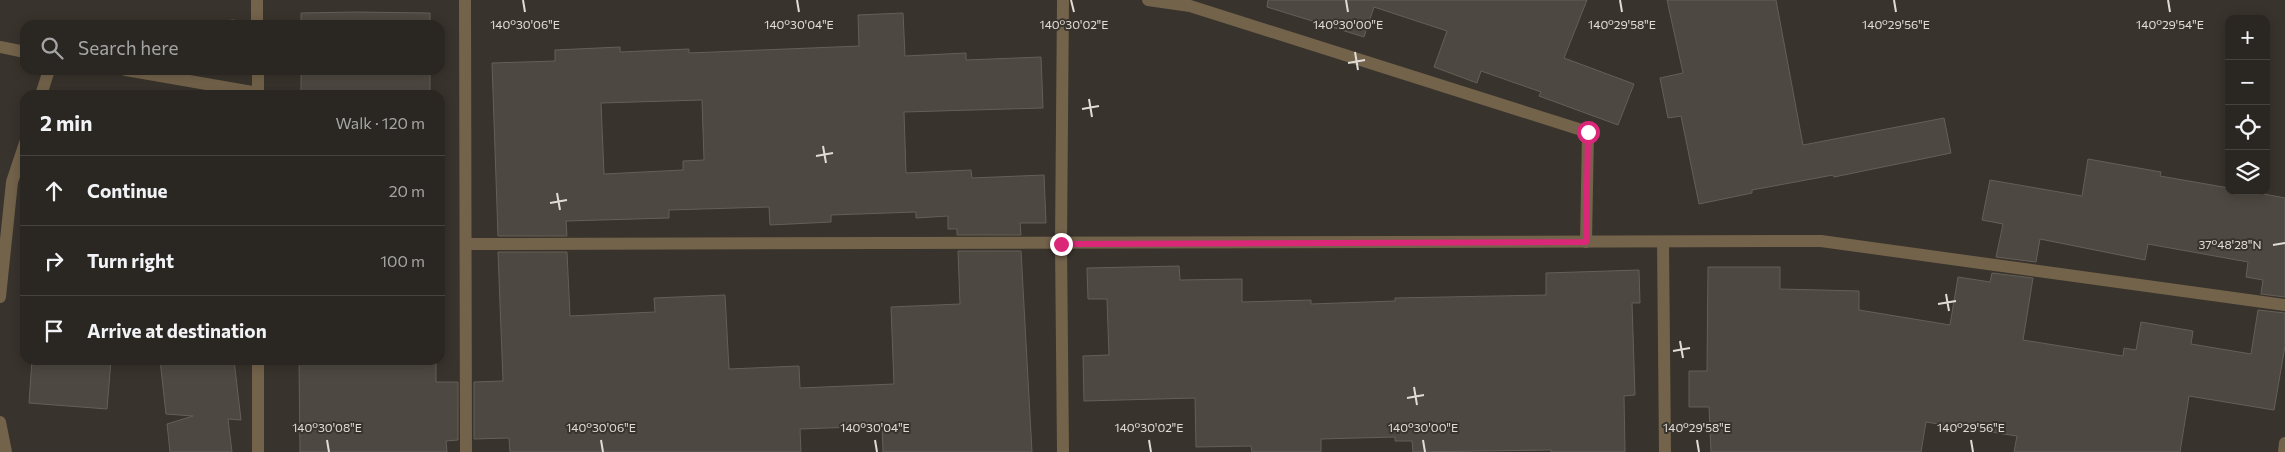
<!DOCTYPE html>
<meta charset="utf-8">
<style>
:root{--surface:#2a2621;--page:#322e2a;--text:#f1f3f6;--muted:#a5a5a5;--line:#46433f}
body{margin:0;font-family:Commissioner,sans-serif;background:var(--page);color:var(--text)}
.controls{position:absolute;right:15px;top:15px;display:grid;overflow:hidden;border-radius:10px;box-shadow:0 2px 12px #0003}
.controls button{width:45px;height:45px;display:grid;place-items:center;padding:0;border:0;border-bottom:1px solid var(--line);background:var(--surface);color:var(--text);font:25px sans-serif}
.stop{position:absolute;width:15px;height:15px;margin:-11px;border:4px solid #db2777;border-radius:50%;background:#fff}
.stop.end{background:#db2777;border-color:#fff;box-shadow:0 1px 5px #0008}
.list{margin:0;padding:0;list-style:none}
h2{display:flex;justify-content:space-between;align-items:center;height:65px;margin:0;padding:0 20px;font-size:21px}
h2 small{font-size:16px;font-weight:400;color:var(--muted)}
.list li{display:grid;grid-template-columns:32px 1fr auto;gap:15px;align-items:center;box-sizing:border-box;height:70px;padding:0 20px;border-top:1px solid var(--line)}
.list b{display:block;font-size:19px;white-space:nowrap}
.list em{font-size:16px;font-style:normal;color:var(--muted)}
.icon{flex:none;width:28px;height:28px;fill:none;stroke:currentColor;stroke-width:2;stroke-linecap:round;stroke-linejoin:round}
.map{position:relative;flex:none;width:2285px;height:452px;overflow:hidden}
.search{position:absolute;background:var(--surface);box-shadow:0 2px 12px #0003;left:20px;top:20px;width:425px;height:55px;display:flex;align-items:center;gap:12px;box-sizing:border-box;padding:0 18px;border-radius:15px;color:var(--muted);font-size:19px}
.panel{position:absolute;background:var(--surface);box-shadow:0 2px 12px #0003;left:20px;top:90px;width:425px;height:275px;border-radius:15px}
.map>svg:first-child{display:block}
</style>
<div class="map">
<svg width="2285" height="452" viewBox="0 0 2285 452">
<rect width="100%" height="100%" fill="#38332c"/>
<g fill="#4d4841" stroke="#645f57" fill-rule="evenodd">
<path d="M1268,0H1587L1564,58L1634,84L1618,125L1539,96L1541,92L1481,71L1477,83L1434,67L1447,31L1374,7L1364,37L1267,7Z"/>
<path d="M1667,0H1776L1803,145L1944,118L1951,153L1834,177L1833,175L1752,190V193L1699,204L1681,116L1668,118L1660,78L1683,73Z"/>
<path d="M356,12L430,13V25H301V13Z"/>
<path d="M903,13L905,56L966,53V60L1041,57L1043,108L904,112L906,173L971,170L972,178L1044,175L1046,223H1020L1021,235H957V229H948V216L916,218V212L831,215V222L770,225L769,207L669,210V218L566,221L567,236H498L492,63L555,61V50L620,47V52L689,49V53L859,46L858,15ZM702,100L704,160L683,161V170L604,174L601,103Z"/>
<path d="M235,20L236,25H188V23Z"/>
<path d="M190,70H239V71L196,74L191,73Z"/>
<rect x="301" y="70" width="129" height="25"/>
<path d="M2088,159L2161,172L2160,176L2229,188V191H2248L2285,198V297L2261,294L2263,280L2246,277L2248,262L2148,244L2145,260L2040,239L2036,262L1996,257L2003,224L1982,220L1990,180L2082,196Z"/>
<path d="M958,251H1021L1032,452H883L882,426L800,429L801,452H510L509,438L474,439V382L503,381L498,252H567L570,316L655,312L654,298L725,295L729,369L799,366L800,388L894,384L891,307L960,304Z"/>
<path d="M1179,266L1180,280L1242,279V302L1311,300V304L1395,301V298L1546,295V273L1639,270L1640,303H1632L1635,395L1624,396L1625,452H1551V450L1413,452L1412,441H1395V437L1321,439V452H1252L1251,446L1196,447L1195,398L1084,401L1083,356L1109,355L1107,299H1088L1087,268Z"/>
<path d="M1708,267H1780V289L1859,291V310L1950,325L1958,277L1990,282L1992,273L2033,278L2023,340L2123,356L2124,348L2136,350L2141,322L2193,331L2191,344L2251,354L2258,310L2285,313V346L2274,410L2189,396L2180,452H2014L2017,436L1926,422L1921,452H1711L1709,407H1689V371H1707Z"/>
<path d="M32,360H111L107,409L29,403Z"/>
<path d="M160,360H234L241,420L228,419L232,452H170L167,424L193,416L166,414Z"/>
<path d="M299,360H436V382H458V440L446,441L447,452H300Z"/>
</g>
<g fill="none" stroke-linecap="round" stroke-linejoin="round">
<g stroke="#73634b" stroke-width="12">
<path d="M257,0V25"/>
<path d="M465,0L466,452"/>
<path d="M1148,0L1190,6L1588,132L1586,242"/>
<path d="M0,47L25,52"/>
<path d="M126,70L258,93"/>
<path d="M258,70V95"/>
<path d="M41,95L49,70"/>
<path d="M1663,242L1665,452"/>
<path d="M466,244L1821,241L2285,305"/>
<path d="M0,297L12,182L25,143"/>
<path d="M0,422L6,452"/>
<path d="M258,452V360"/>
<path d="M1063,452L1061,243L1063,0"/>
<path d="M2284,452L2285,443"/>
</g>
</g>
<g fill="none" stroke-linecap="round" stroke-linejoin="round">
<path stroke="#db2777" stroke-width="6" d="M1061,244L1586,242L1588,132"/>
</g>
<path fill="none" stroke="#e0ddd8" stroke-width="2" d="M523,0L525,12M797,0L799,12M1071,0L1074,12M1346,0L1348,12M1620,0L1622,12M1894,0L1896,12M2168,0L2170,12M1355,52L1358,70M1348,63L1365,60M1089,99L1092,117M1082,109L1099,106M823,146L826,163M816,156L833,153M557,193L560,210M550,203L567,200M2273,245L2285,243M1946,294L1949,311M1938,304L1956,301M1680,341L1683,358M1673,351L1690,348M1414,387L1417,405M1407,398L1424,395M327,440L329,452M601,440L603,452M875,440L877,452M1149,440L1151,452M1423,440L1425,452M1697,440L1699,452M1971,440L1973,452"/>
<g font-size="12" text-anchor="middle" fill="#e0ddd8" stroke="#38332c" stroke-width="4" stroke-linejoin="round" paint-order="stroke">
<text x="525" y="29">140°30'06"E</text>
<text x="799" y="29">140°30'04"E</text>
<text x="1074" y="29">140°30'02"E</text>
<text x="1348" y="29">140°30'00"E</text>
<text x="1622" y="29">140°29'58"E</text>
<text x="1896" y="29">140°29'56"E</text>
<text x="2170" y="29">140°29'54"E</text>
<text x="2230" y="249">37°48'28"N</text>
<text x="327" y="432">140°30'08"E</text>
<text x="601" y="432">140°30'06"E</text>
<text x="875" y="432">140°30'04"E</text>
<text x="1149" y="432">140°30'02"E</text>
<text x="1423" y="432">140°30'00"E</text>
<text x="1697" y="432">140°29'58"E</text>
<text x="1971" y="432">140°29'56"E</text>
</g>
</svg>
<div class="controls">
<button>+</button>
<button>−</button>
<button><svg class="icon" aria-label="locate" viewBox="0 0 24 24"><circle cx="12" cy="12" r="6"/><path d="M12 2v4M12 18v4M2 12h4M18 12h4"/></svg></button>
<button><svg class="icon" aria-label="layers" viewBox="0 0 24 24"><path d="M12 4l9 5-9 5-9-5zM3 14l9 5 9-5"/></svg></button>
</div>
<div class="stop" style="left:1588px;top:132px"></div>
<div class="stop end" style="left:1061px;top:244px"></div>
<div class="search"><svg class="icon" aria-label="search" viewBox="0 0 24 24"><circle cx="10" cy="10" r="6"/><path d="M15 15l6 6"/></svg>Search here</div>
<section class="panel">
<h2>2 min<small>Walk · 120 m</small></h2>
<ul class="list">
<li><svg class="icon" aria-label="ahead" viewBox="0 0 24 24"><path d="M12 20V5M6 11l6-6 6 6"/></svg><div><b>Continue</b></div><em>20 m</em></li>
<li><svg class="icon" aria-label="right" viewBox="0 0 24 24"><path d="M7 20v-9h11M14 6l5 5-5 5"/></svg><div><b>Turn right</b></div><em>100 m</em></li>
<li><svg class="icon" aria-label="arrive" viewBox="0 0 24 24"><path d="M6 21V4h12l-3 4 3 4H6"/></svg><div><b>Arrive at destination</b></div></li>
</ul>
</section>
</div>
